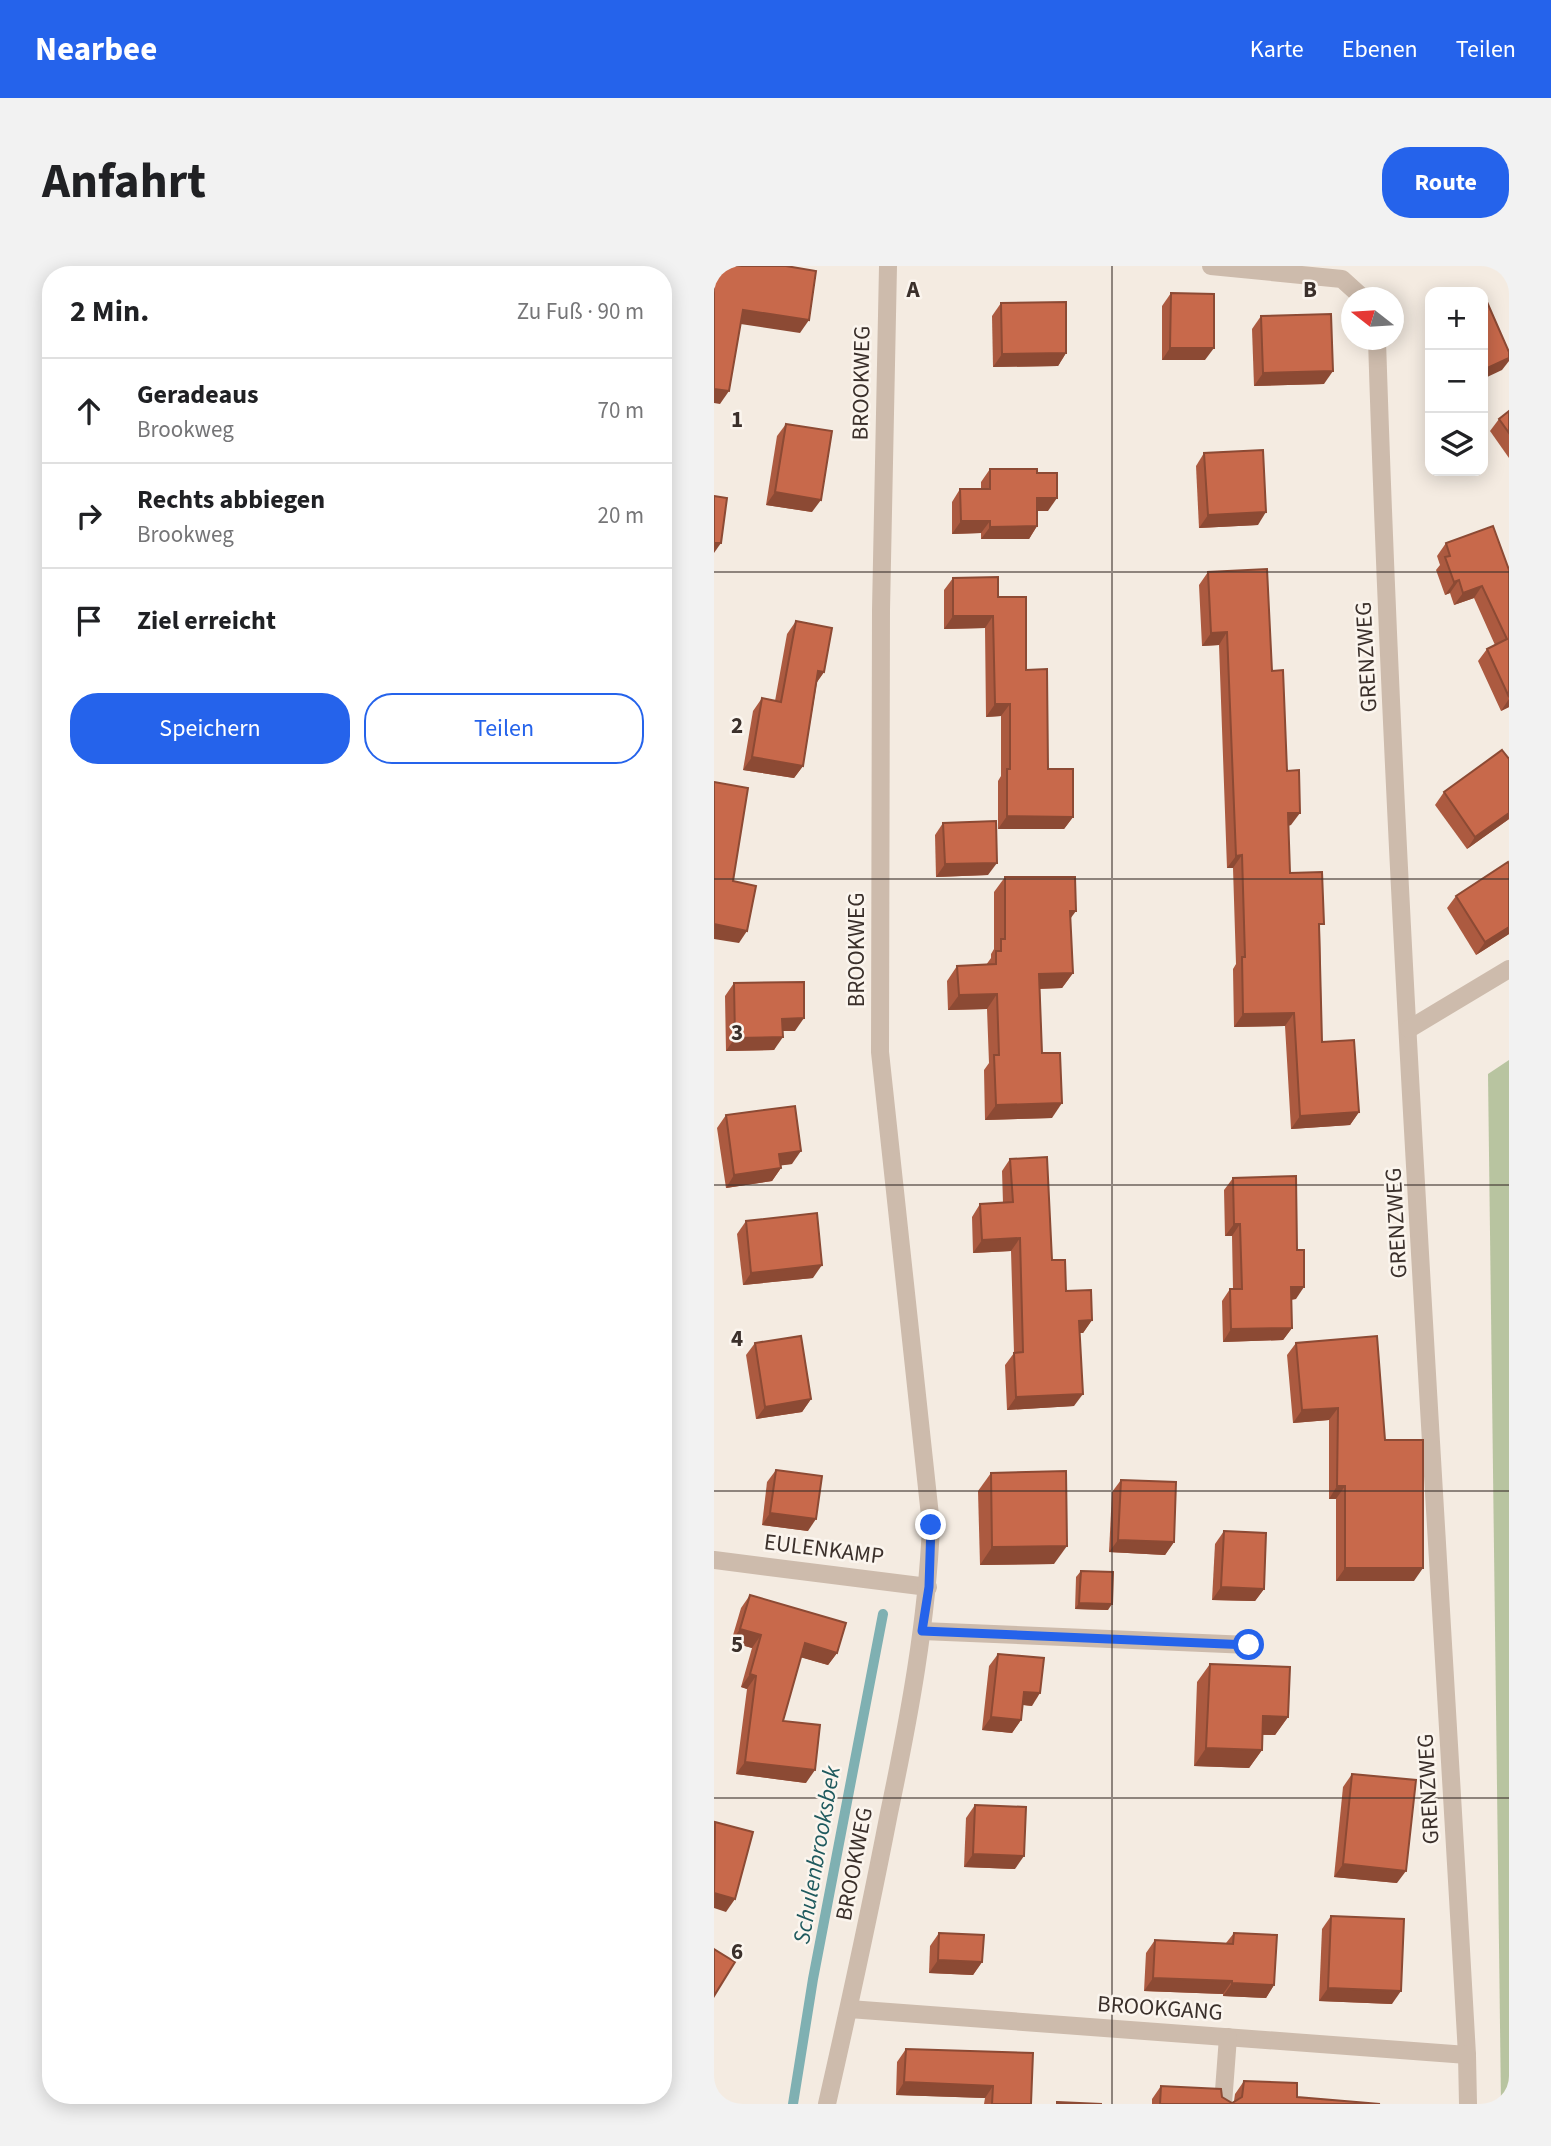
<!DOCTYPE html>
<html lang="de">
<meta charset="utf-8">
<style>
:root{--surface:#fff;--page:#f2f2f2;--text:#202124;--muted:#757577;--line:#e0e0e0;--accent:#2563eb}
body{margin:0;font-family:"Source Sans 3",sans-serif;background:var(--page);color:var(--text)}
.controls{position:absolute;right:21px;top:21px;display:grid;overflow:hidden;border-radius:14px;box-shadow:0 4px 18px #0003}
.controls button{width:63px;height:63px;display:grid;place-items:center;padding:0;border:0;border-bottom:2px solid var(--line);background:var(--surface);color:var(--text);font:35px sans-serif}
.compass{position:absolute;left:627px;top:21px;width:63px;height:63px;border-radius:50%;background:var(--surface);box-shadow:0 4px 18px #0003;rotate:287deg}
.stop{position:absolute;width:21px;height:21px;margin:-16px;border:5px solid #2563eb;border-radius:50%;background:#fff}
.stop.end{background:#2563eb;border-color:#fff;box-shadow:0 2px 7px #0008}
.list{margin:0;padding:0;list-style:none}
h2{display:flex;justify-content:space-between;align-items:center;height:91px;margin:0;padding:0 28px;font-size:30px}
h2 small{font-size:23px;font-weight:400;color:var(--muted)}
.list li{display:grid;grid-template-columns:46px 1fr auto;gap:21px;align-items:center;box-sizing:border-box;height:105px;padding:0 28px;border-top:2px solid var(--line)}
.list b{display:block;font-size:26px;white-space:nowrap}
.list p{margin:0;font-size:23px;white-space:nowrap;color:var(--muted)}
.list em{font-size:23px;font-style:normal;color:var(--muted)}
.actions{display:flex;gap:14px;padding:21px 28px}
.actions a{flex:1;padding:16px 0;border:2px solid var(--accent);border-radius:28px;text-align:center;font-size:24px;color:var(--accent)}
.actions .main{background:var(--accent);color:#fff}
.icon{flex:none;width:38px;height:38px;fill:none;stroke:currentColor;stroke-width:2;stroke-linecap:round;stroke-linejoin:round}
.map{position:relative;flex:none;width:795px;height:1838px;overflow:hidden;border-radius:28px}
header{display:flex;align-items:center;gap:42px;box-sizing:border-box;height:98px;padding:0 35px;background:var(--accent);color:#fff}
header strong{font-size:33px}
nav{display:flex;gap:38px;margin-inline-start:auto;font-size:24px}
.intro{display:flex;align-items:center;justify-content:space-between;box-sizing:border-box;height:168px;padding:0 42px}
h1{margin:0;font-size:49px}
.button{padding:18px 32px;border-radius:28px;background:var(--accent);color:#fff;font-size:24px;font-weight:700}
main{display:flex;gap:42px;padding:0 42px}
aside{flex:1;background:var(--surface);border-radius:28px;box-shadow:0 4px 18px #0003}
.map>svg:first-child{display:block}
</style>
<header>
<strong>Nearbee</strong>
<nav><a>Karte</a><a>Ebenen</a><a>Teilen</a></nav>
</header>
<div class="intro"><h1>Anfahrt</h1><a class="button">Route</a></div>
<main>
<aside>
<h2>2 Min.<small>Zu Fuß · 90 m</small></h2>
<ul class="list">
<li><svg class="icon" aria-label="ahead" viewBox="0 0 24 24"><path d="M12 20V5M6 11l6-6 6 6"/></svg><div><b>Geradeaus</b><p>Brookweg</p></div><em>70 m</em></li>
<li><svg class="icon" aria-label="right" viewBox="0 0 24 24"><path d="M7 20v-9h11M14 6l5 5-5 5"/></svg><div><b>Rechts abbiegen</b><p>Brookweg</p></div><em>20 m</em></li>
<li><svg class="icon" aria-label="arrive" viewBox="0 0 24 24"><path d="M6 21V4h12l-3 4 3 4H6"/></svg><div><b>Ziel erreicht</b></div></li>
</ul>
<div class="actions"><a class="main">Speichern</a><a>Teilen</a></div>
</aside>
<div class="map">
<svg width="795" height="1838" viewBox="0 0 795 1838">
<rect width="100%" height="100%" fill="#f4ebe1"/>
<path fill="#b8c4a0" d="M795,794V1838H787L774,808Z"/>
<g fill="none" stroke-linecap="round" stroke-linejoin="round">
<path stroke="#7fb0b2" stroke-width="10" d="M79,1838L99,1713L169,1348"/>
<g stroke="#cdbbac" stroke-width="18">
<path d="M497,0L628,13L649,32"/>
<path d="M663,74C681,646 721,1218 753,1789L754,1838"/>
<path d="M695,763L795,703"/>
<path d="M0,1294L214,1321"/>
<path d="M208,1365L535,1379"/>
<path d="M135,1743L753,1789"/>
<path d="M113,1838C135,1741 156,1645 175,1547C195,1452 213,1356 217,1259L166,786L167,344L174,0"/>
<path d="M509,1838L514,1771"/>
</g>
</g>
<g fill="#ac5a40">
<path d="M457,27L491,94H448V40Z"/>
<path d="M287,37L352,87L344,100L279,101L278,50Z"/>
<path d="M547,50L610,118L540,120L538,63Z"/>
<path d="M795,145V192L776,165L785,153Z"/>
<path d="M72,158L98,246L52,239L63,170Z"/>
<path d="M490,187L544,259L485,262L482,200Z"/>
<path d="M276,203L323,207L334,245H323V260L315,273H267V267L238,268V236L246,223H267V216Z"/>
<path d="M732,277L795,304V441L787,445L764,395L773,383L781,379L760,332L740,339L736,327L731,329L722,304L726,299L723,290Z"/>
<path d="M494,306L558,405L573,505L577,559L574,560L576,607L606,664L608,776L645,846L636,859L577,863L571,760L520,761L519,703L522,698L519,602H513L505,379L488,380L485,319Z"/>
<path d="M239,312L284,331L312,404L334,503L359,551L350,563H284V515L287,510V450L272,451L271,362L230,363V324Z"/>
<path d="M82,355L110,406L103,416L89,500L80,512L29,504L39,445L48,432L61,435L73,368Z"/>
<path d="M795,493V553L753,583L721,539L730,526Z"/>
<path d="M229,557L274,609L222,611L221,569Z"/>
<path d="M795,598V668L762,689L733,642L742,630Z"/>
<path d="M291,611L356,652L359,707L348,722L326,723L328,787L338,852L271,854L270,804L275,797L273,743L234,744L233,715L243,700L272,699L277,692V688L280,683V626Z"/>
<path d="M20,717L81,765H69L60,784L12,785L11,730Z"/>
<path d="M12,849L78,898L66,899L67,902L58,915L12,922L3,862Z"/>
<path d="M296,893L338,994L352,1025L378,1054L369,1067H366L360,1140L293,1144L291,1099L300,1087L297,985L259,987L258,951L266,938L289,937L288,905Z"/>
<path d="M519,912L582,1033L577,1034L578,1062L569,1074L509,1076L508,1035L516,1023H519L518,970H511L510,924Z"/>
<path d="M32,955L99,1012L29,1019L23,968Z"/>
<path d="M41,1077L97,1133L88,1146L42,1153L32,1089Z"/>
<path d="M582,1077L671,1174L700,1315H622V1233H615V1154L579,1157L573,1089Z"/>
<path d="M62,1204L94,1265L48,1259L53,1216Z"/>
<path d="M277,1207L340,1298L266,1299L264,1225Z"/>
<path d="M407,1214L460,1276L451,1289L395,1286L398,1226Z"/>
<path d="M510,1265L550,1323L541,1335L498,1334L501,1278Z"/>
<path d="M367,1305L394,1344L361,1343L362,1311Z"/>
<path d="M36,1329L123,1387L114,1399L87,1391L69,1455L92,1517L22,1508L33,1423L27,1421L38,1382L17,1376L27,1342Z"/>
<path d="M284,1388L318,1440L309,1439L307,1454L298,1467L268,1464L275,1400Z"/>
<path d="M496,1398L574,1451L561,1469H548V1484L535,1502L480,1500L483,1416Z"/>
<path d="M638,1508L683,1617L620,1611L629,1521Z"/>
<path d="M261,1539L301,1603L250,1601L252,1552Z"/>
<path d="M617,1650L678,1738L605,1735L608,1663Z"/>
<path d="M225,1667L268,1696L259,1709L215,1707L216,1680Z"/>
<path d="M520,1667L560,1719L552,1732L509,1730V1728L430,1725L432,1687L441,1674L512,1677Z"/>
<path d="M192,1783L319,1787L317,1838H270L271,1832L182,1829L183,1796Z"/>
<path d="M530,1815L583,1831L666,1838H438V1833L447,1820L508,1831L518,1837L520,1835L521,1828Z"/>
</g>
<g fill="#8c4a34">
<path d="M29,44L95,54L86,67L20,57Z"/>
<path d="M456,82H500L491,94H448Z"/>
<path d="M352,87L344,100L279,101L288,88Z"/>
<path d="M795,92V95L788,104L769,113V104Z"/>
<path d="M619,105L610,118L540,120L549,107Z"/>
<path d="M0,123L15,125L6,138L0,137Z"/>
<path d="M61,226L107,234L98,246L52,239Z"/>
<path d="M323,232H343L334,245H314Z"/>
<path d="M552,246L544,259L485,262L494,249Z"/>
<path d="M247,255H276L267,267L238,268Z"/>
<path d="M323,260L315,273H267L276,261Z"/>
<path d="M0,277H7L0,287Z"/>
<path d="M745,314L736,327L731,329L740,316Z"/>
<path d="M768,320L760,332L740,339L749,327Z"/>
<path d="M239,350H279L271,362L230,363Z"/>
<path d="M513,366L505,379L488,380L497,367Z"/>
<path d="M104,405L110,406L101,419Z"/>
<path d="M795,433V441L787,445Z"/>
<path d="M281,438H296L287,450L272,451Z"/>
<path d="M38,491L89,500L80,512L29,504Z"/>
<path d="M574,547H586L577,559L565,560Z"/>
<path d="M795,547V553L753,583L761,571Z"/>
<path d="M293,550L359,551L350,563H284Z"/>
<path d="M528,589L519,602H513L522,590Z"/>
<path d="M283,597L274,609L222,611L231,598Z"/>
<path d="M356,645H362L351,660Z"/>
<path d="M0,658L33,665L25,677L0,673Z"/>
<path d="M795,661V668L762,689L771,676Z"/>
<path d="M359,707L348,722L315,723L325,708Z"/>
<path d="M283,728L273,743L234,744L245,729Z"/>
<path d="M580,747L571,760L520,761L529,748Z"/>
<path d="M90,752L81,765H59L68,753Z"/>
<path d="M69,771L60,784L12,785L21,772Z"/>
<path d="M348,837L338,852L271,854L282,839Z"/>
<path d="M645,846L636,859L577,863L586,850Z"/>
<path d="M87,885L78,898L56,901L65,888Z"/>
<path d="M67,902L58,915L12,922L20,909Z"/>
<path d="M520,958H526L518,970H511Z"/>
<path d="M306,972L297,985L259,987L268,974Z"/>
<path d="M108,999L99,1012L29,1019L37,1007Z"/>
<path d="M577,1021H590L582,1033L568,1034Z"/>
<path d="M378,1054L369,1067H357L365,1055Z"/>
<path d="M578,1062L569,1074L509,1076L517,1063Z"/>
<path d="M369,1128L360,1140L293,1144L302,1131Z"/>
<path d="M97,1133L88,1146L42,1153L51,1141Z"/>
<path d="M624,1142L615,1154L579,1157L588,1144Z"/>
<path d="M623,1220H631L622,1233H615Z"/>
<path d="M56,1247L102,1253L94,1265L48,1259Z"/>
<path d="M404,1274L460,1276L451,1289L395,1286Z"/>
<path d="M353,1280L340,1298L266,1299L278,1281Z"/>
<path d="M631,1302H709L700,1315H622Z"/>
<path d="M507,1321L550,1323L541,1335L498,1334Z"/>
<path d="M365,1337L398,1338L394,1344L361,1343Z"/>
<path d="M26,1363L47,1369L38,1382L17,1376Z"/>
<path d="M91,1377L123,1387L114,1399L82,1390Z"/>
<path d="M36,1408L42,1410L33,1423L27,1421Z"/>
<path d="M310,1426L326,1427L318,1440L301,1438Z"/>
<path d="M549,1450L574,1451L561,1469L537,1468Z"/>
<path d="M277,1451L307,1454L298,1467L268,1464Z"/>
<path d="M492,1482L548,1484L535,1502L480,1500Z"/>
<path d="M31,1496L101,1504L92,1517L22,1508Z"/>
<path d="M259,1588L310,1590L301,1603L250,1601Z"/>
<path d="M629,1598L692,1605L683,1617L620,1611Z"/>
<path d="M0,1627L21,1633L12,1646L0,1642Z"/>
<path d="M224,1694L268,1696L259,1709L215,1707Z"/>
<path d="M439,1712L518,1715L509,1728L430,1725Z"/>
<path d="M518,1717L560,1719L552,1732L509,1730Z"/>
<path d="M614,1722L687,1725L678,1738L605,1735Z"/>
<path d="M190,1816L279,1820L271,1832L182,1829Z"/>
</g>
<g fill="#c8694b" stroke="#8c4a34" stroke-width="2">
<path d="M0,0H72L102,5L95,54L29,44L15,125L0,123Z"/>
<path d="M457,27L500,28V82H456Z"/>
<path d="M352,36V87L288,88L287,37Z"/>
<path d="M773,36L795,86V92L769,104V38Z"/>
<path d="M617,48L619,105L549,107L547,50Z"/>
<path d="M795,145V167L785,153Z"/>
<path d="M72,158L118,165L107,234L61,226Z"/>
<path d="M549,184L552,246L494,249L490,187Z"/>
<path d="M276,203H323V207H343V232H323V260L276,261V255H247L246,223H276Z"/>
<path d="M0,230L13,232L7,277H0Z"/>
<path d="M779,260L795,304V431L773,383L793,373L768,320L749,327L745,314L740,316L731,291L736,290L732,277Z"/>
<path d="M553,303L558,405L569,404L573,505L585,504L586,547H574L576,607L608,606L610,658H605L608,776L640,774L645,846L586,850L580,747L529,748L528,691H531L528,589L522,590L513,366L497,367L494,306Z"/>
<path d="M284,311V331H312V404L333,403L334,503H359V551L293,550V503H296V438H281L279,350H239V312Z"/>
<path d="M82,355L118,362L110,406L104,405L89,500L38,491L48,432L67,436Z"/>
<path d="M788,484L795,493V547L761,571L730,526Z"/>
<path d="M0,516L34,522L19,615L42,620L33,665L0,658Z"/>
<path d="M282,555L283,597L231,598L229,557Z"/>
<path d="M794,596L795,598V661L771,676L742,630Z"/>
<path d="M291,611H361L362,645H356L359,707L325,708L328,787H346L348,837L282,839L280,789H285L283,728L245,729L243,700L282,698V685H287V673H291Z"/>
<path d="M90,716V752L68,753L69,771L21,772L20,717Z"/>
<path d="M81,840L87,885L65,888L67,902L20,909L12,849Z"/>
<path d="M333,891L338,994H351L352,1025L377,1024L378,1054L365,1055L369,1128L302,1131L300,1087L309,1086L306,972L268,974L266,938L299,936L296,893Z"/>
<path d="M582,910L583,984H590V1021H577L578,1062L517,1063L516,1023H528L526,958H520L519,912Z"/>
<path d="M103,947L108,999L37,1007L32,955Z"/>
<path d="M87,1070L97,1133L51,1141L41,1077Z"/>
<path d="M663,1070L671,1174H709V1302H631V1220H623L624,1142L588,1144L582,1077Z"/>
<path d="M62,1204L108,1210L102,1253L56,1247Z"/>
<path d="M352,1205L353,1280L278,1281L277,1207Z"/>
<path d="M407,1214L462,1216L460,1276L404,1274Z"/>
<path d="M510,1265L552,1267L550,1323L507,1321Z"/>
<path d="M367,1305L399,1306L398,1338L365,1337Z"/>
<path d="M36,1329L132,1357L123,1387L91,1377L69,1455L106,1459L101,1504L31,1496L42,1410L36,1408L47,1369L26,1363Z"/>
<path d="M284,1388L330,1392L326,1427L310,1426L307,1454L277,1451Z"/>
<path d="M496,1398L576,1401L574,1451L549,1450L548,1484L492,1482Z"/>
<path d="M638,1508L702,1514L692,1605L629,1598Z"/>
<path d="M261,1539L312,1541L310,1590L259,1588Z"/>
<path d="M1,1556L39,1566L21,1633L0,1627Z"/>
<path d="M617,1650L690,1653L687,1725L614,1722Z"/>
<path d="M225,1667L270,1669L268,1696L224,1694Z"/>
<path d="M520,1667L563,1669L560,1719L518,1717V1715L439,1712L441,1674L519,1678Z"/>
<path d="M0,1683L21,1696L0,1730Z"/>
<path d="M192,1783L319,1787L317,1838H278L279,1820L190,1816Z"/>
<path d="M530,1815L583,1817V1831L666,1838H446L447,1820L507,1823L508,1831L518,1837L528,1831Z"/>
<path d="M343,1836L388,1838H343Z"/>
</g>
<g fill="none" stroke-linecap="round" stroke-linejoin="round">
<path stroke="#2563eb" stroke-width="9" d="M217,1259L215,1321L208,1365L535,1379"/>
</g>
<path fill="none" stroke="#3b302b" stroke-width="2" stroke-opacity="0.55" d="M398,0V1838M0,306H795M0,613H795M0,919H795M0,1225H795M0,1532H795"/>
<g text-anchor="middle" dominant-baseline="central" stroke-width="5" stroke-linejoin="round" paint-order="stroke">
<g font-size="23" fill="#3b302b" stroke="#fbf5ee">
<text transform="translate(147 117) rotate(-89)">BROOKWEG</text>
<text transform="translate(652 391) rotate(-93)">GRENZWEG</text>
<text transform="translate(142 684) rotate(-90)">BROOKWEG</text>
<text transform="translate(682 957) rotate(-93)">GRENZWEG</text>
<text transform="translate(110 1283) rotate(7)">EULENKAMP</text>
<text transform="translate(714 1523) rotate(-93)">GRENZWEG</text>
<text transform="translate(140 1598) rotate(-79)">BROOKWEG</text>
<text transform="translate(446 1742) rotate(4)">BROOKGANG</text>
</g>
<g font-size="24" font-style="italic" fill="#1f5a5e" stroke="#fbf5ee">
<text transform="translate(103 1589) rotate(-80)">Schulenbrooksbek</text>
</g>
</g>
<g font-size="23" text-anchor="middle" font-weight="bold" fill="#3b302b" stroke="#fbf5ee" stroke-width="5" stroke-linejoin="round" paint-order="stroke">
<text x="199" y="31">A</text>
<text x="596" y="31">B</text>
<text x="23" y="161">1</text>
<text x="23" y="467">2</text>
<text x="23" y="774">3</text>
<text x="23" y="1080">4</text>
<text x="23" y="1386">5</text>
<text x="23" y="1693">6</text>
</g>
</svg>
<div class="controls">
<button>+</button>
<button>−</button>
<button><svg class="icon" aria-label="layers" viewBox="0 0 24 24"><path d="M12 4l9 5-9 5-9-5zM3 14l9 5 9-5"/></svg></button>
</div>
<svg class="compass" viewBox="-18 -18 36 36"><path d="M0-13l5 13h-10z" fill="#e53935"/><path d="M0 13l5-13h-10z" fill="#757577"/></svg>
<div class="stop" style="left:535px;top:1379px"></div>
<div class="stop end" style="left:217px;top:1259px"></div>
</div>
</main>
